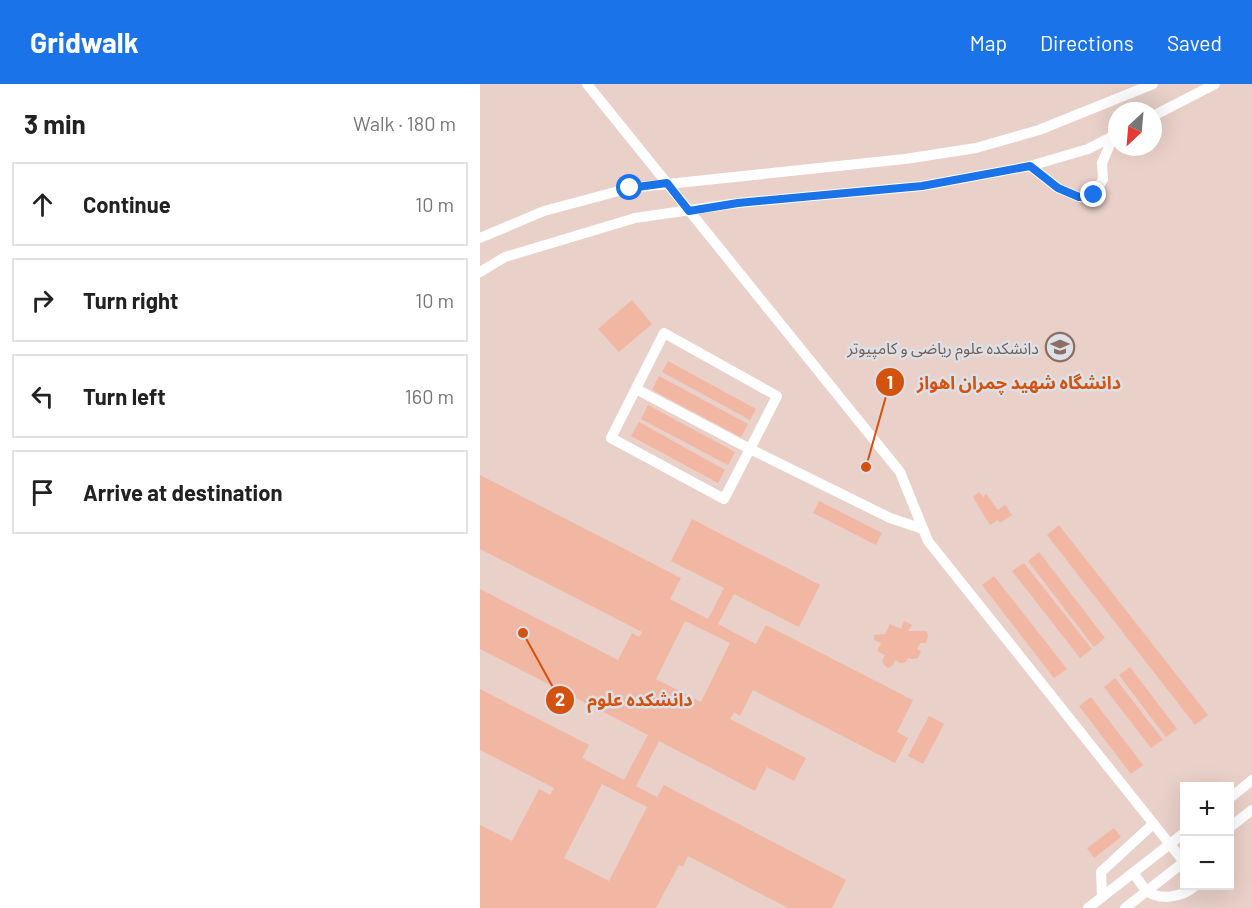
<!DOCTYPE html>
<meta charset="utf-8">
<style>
:root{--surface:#fff;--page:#f2f2f2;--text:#222;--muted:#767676;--line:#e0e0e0;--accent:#1a73e8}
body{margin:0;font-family:Barlow,"Noto Sans Arabic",sans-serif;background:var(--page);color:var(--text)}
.controls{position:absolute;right:18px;bottom:18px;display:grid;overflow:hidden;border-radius:0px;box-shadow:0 6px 24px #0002}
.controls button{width:54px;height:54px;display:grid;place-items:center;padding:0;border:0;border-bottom:2px solid var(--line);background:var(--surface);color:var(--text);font:30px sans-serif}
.compass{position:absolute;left:628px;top:18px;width:54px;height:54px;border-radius:50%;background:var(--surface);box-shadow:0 6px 24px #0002;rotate:206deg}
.stop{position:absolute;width:18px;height:18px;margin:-14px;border:4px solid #1a73e8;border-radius:50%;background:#fff}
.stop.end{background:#1a73e8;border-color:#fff;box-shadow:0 2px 6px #0008}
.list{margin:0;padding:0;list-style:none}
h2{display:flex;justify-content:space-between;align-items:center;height:78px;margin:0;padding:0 24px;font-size:26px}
h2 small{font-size:20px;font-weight:400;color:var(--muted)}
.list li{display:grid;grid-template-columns:39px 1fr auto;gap:18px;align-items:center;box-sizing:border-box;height:84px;margin:0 12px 12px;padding:0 12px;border:2px solid var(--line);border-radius:0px}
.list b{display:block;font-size:22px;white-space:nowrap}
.list em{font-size:20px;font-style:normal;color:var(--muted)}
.icon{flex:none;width:33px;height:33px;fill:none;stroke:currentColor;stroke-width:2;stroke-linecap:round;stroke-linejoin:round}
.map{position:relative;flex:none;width:772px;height:824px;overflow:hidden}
header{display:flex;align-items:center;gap:36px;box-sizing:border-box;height:84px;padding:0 30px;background:var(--accent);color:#fff}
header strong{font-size:28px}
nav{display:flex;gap:33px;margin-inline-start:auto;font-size:21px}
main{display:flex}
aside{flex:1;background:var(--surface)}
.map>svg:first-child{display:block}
</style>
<header>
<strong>Gridwalk</strong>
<nav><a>Map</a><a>Directions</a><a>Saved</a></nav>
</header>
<main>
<aside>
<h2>3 min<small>Walk · 180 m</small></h2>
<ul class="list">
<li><svg class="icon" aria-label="ahead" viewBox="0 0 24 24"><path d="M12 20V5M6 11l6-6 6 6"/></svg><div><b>Continue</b></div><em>10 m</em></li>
<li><svg class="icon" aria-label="right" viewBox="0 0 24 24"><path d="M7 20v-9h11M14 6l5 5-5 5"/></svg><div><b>Turn right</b></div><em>10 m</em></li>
<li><svg class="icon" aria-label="left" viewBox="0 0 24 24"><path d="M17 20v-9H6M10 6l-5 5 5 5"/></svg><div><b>Turn left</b></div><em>160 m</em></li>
<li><svg class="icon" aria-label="arrive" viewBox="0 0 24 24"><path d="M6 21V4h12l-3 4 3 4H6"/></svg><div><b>Arrive at destination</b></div></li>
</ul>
</aside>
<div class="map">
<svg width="772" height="824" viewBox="0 0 772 824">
<rect width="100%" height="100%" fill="#dce0e7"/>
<path fill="#e9d0c9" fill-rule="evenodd" d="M0,0H772V824H0ZM637,27H673V63H637ZM704,702H750V802H704Z"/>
<g fill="#f2b7a2" fill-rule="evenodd">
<path d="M152,216L172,240L139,268L118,245Z"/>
<path d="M188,277L276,325L270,336L182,288Z"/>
<path d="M179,292L268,340L261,353L172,306Z"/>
<path d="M168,321L255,368L248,381L161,335Z"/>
<path d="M159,338L245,386L238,399L151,352Z"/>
<path d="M0,391L201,494L190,515L228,535L244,504L191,477L212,435L340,501L319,543L254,510L238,540L276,560L286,541L433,616L417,648L428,654L415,679L273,606L260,632L254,628L250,635L326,674L314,697L287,683L275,707L179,657L156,702L177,713L184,701L366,796L352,824H308L208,772L203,783L199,781L176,824H0V741L32,757L59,705L70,711L74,704L0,666V605L109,661L102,674L144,696L168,651L0,565V505L138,576L152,549L159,553L162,548L0,465ZM205,537L250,559L221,618L176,595ZM122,700L167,723L129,797L84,774Z"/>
<path d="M499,408L503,413L506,410L518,426L525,421L532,431L520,439L518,436L510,441L493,413Z"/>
<path d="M339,417L402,449L396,461L333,429Z"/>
<path d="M579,441L728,631L715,641L567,451Z"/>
<path d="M559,468L625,554L614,563L548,477Z"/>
<path d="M544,479L612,565L600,574L532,487Z"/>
<path d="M514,492L587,585L574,594L502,501Z"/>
<path d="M424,537L432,541L428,547H447L448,552L446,559H440L437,565L441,567L438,574L432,575L428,574L426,578L420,579L415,576L413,581L408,584L404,581L402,577L405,571L397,567L401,559L394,556V551L405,550L410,540L421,545Z"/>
<path d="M650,583L697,645L686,653L639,591Z"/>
<path d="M635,594L683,656L671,664L624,603Z"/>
<path d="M611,613L663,681L651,690L599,622Z"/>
<path d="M449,632L464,640L443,680L428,672Z"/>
<path d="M634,744L641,753L614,774L607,764Z"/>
</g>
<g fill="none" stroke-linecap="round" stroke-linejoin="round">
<g stroke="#fff" stroke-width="10">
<path d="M107,0L420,388L448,457L704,778"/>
<path d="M673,32L735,0"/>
<path d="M550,82L578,104L599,113L614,111L623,95L622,79L634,51"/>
<path d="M0,154L64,127L150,104L425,75L496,64L559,46L673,0"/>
<path d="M0,188L25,173L155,134L258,119L442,102L550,82L608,65L637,50"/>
<path d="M156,305L270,365L244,415L131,354L184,249L297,312L270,365L410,434L443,445"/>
<path d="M750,714L772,696"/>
<path d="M750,743L772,726"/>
<path d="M653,789C657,794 661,800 665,805C678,818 703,813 715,802"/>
<path d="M622,813L621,788L673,740"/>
<path d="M608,824L704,749"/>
<path d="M645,824L704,778"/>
</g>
</g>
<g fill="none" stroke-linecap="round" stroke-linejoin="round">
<path stroke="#1a73e8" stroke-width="8" d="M150,104L187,99L209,127L258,119L442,102L550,82L578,104L599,113L614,111"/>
</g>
<defs>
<g id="university-ring" transform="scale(1.5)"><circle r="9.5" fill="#dce0e7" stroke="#8d6e63" stroke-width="1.5"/><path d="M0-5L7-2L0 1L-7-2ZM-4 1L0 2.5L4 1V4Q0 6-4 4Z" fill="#8d6e63"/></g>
</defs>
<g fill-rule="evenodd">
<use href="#university-ring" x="580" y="263"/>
</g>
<g text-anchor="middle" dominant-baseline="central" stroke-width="5" stroke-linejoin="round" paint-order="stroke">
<g font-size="16" fill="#785e54" stroke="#dce0e7" text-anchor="end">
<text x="559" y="263">دانشکده علوم ریاضی و کامپیوتر</text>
</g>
</g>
<path fill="none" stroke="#d3520d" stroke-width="2" d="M386 383L410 298M43 549L80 616"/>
<g fill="#d3520d" stroke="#dce0e7" stroke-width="2">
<circle cx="386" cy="383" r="6"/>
<circle cx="43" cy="549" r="6"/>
<circle cx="410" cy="298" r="15"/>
<circle cx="80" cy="616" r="15"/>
</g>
<g font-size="18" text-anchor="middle" font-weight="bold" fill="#fff">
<text x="410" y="305">1</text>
<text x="80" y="622">2</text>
</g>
<g font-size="18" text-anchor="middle" font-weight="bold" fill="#d3520d" stroke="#dce0e7" stroke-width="5" stroke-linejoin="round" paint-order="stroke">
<text x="539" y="305">دانشگاه شهید چمران اهواز</text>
<text x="160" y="622">دانشکده علوم</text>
</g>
</svg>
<div class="controls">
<button>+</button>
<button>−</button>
</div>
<svg class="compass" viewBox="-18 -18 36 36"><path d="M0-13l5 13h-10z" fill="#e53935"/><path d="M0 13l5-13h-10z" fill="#767676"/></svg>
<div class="stop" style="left:150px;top:104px"></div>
<div class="stop end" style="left:614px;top:111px"></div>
</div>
</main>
